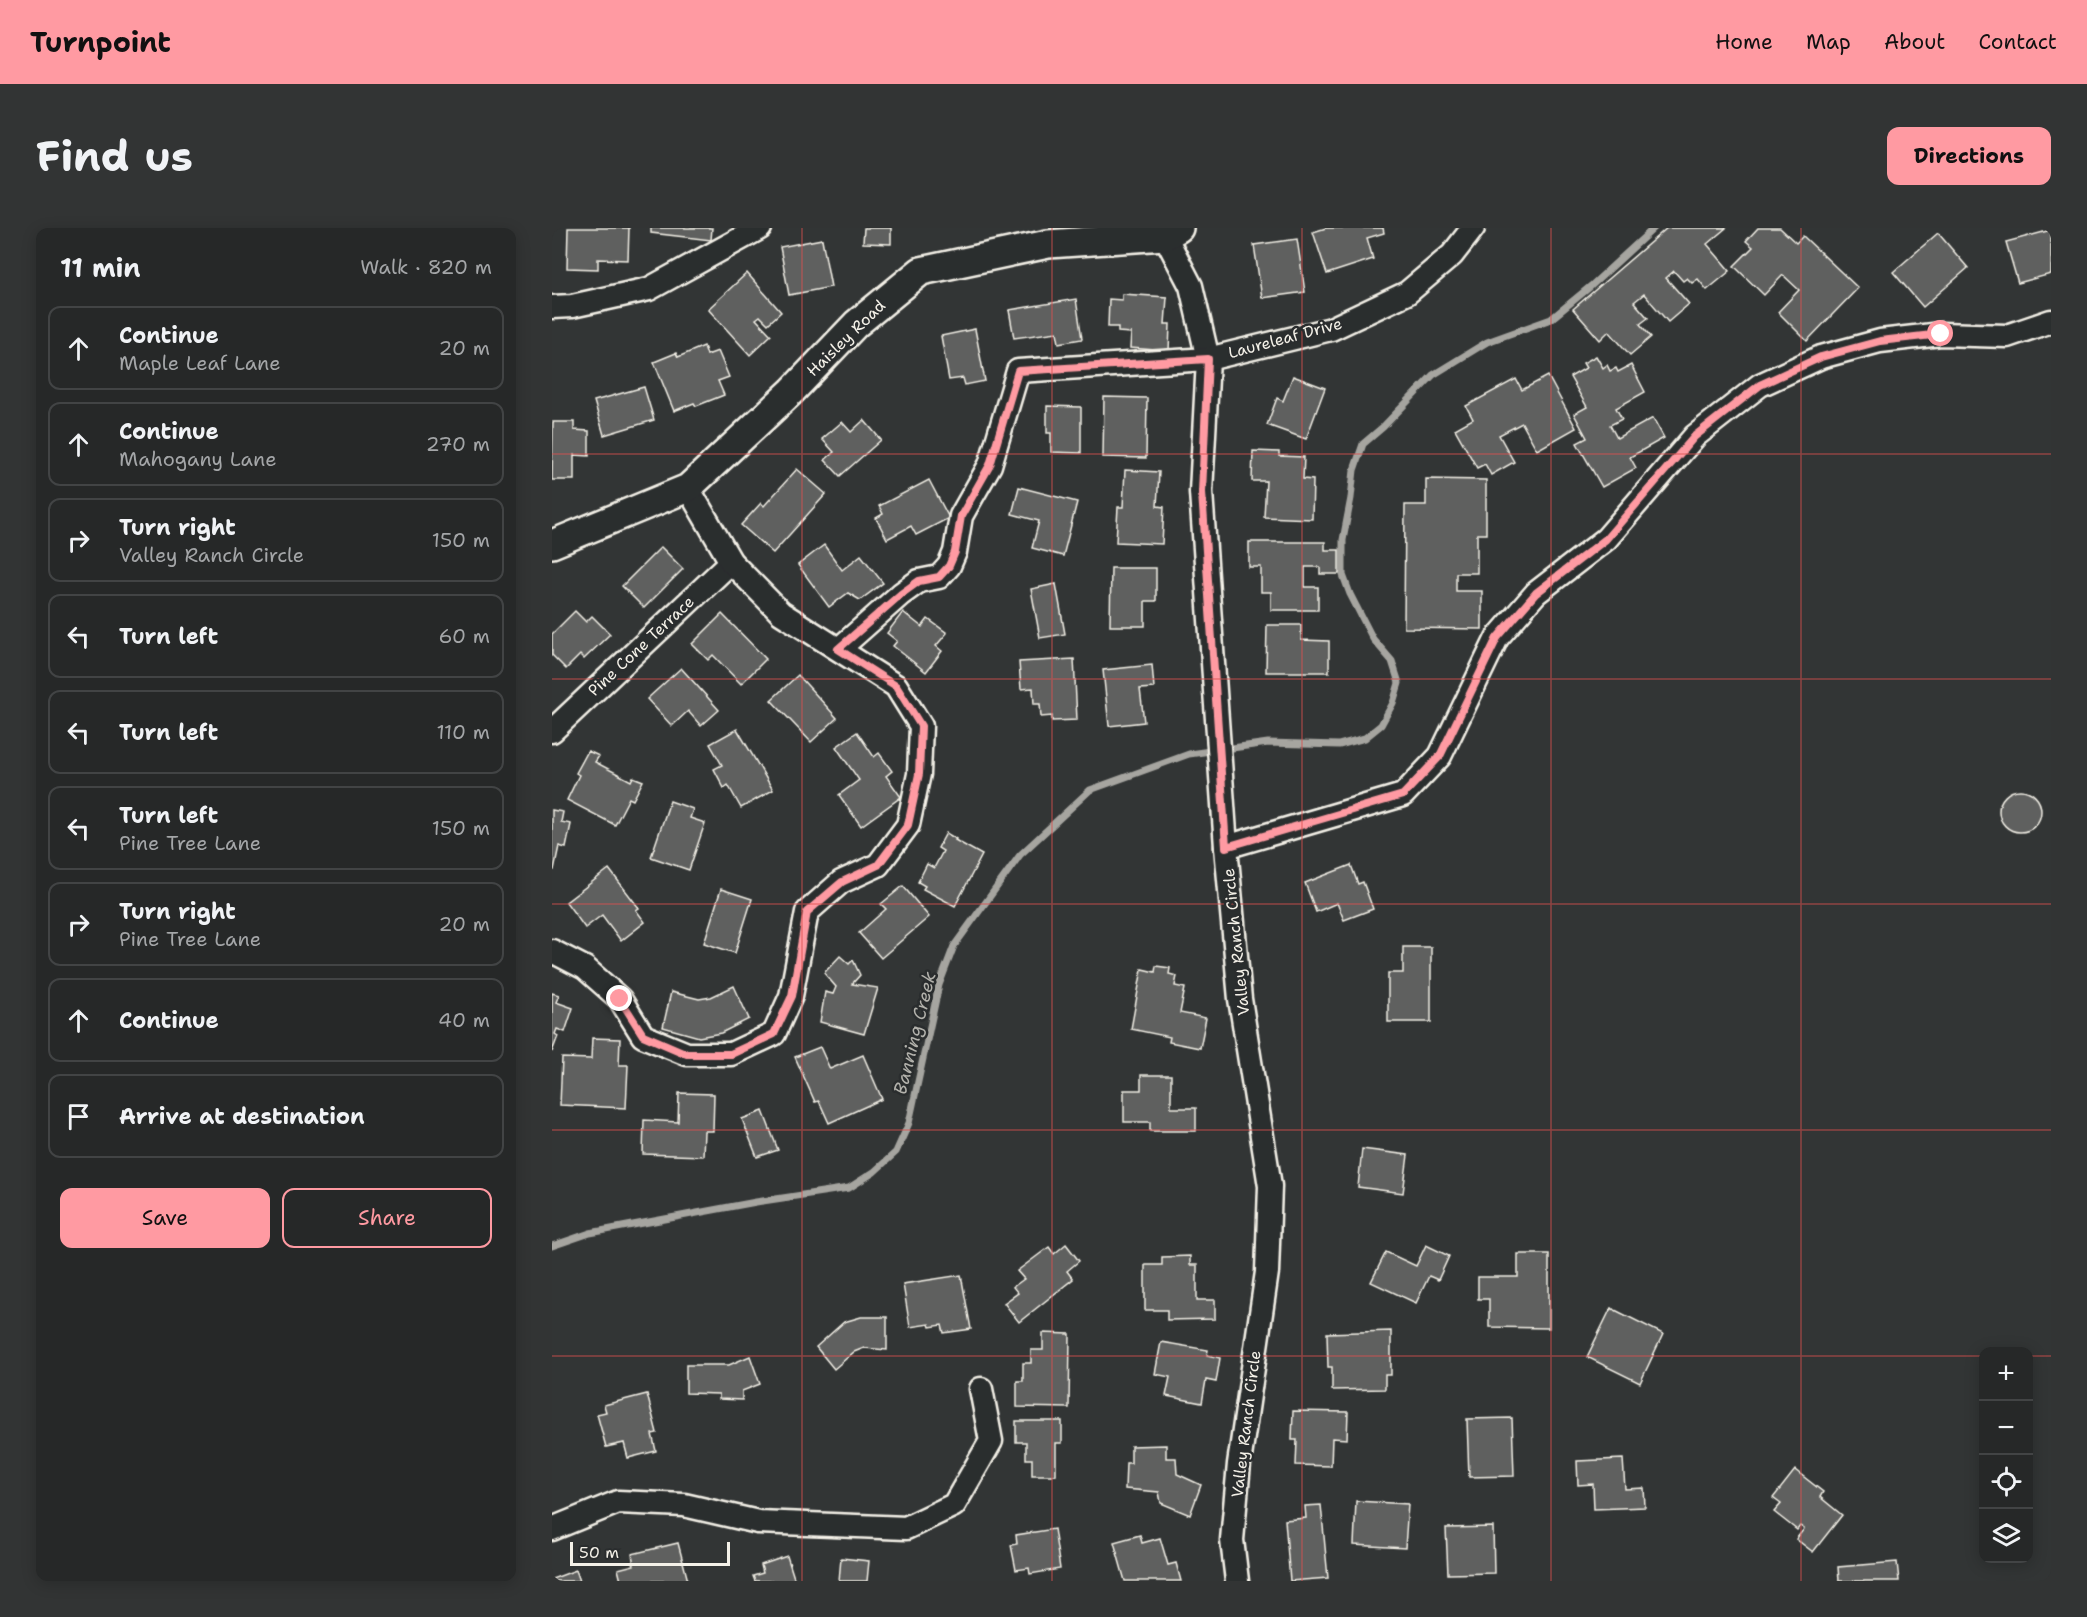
<!DOCTYPE html>
<meta charset="utf-8">
<style>
:root{--surface:#262828;--page:#323434;--text:#f1f3f6;--muted:#a4a6a8;--line:#424445;--accent:#ff9aa2}
body{margin:0;font-family:"Shantell Sans",sans-serif;background:var(--page);color:var(--text)}
.controls{position:absolute;right:18px;bottom:18px;display:grid;overflow:hidden;border-radius:12px;box-shadow:0 3px 15px #0003}
.controls button{width:54px;height:54px;display:grid;place-items:center;padding:0;border:0;border-bottom:2px solid var(--line);background:var(--surface);color:var(--text);font:30px sans-serif}
.scale{position:absolute;left:18px;bottom:15px;width:160px;box-sizing:border-box;padding-left:6px;border:3px solid #f4f1e8;border-top:0;font-size:16px;line-height:21px;white-space:nowrap;color:#f4f1e8;-webkit-text-stroke:4px #2a2d2e;paint-order:stroke}
.stop{position:absolute;width:18px;height:18px;margin:-14px;border:4px solid #ff9aa2;border-radius:50%;background:#fff}
.stop.end{background:#ff9aa2;border-color:#fff;box-shadow:0 2px 6px #0008}
.list{margin:0;padding:0;list-style:none}
h2{display:flex;justify-content:space-between;align-items:center;height:78px;margin:0;padding:0 24px;font-size:26px}
h2 small{font-size:20px;font-weight:400;color:var(--muted)}
.list li{display:grid;grid-template-columns:39px 1fr auto;gap:18px;align-items:center;box-sizing:border-box;height:84px;margin:0 12px 12px;padding:0 12px;border:2px solid var(--line);border-radius:12px}
.list b{display:block;font-size:22px;white-space:nowrap}
.list p{margin:0;font-size:20px;white-space:nowrap;color:var(--muted)}
.list em{font-size:20px;font-style:normal;color:var(--muted)}
.actions{display:flex;gap:12px;padding:18px 24px}
.actions a{flex:1;padding:14px 0;border:2px solid var(--accent);border-radius:12px;text-align:center;font-size:21px;color:var(--accent)}
.actions .main{background:var(--accent);color:#111}
.icon{flex:none;width:33px;height:33px;fill:none;stroke:currentColor;stroke-width:2;stroke-linecap:round;stroke-linejoin:round}
.map{position:relative;flex:none;width:1499px;height:1353px;overflow:hidden;border-radius:12px}
header{display:flex;align-items:center;gap:36px;box-sizing:border-box;height:84px;padding:0 30px;background:var(--accent);color:#111}
header strong{font-size:28px}
nav{display:flex;gap:33px;margin-inline-start:auto;font-size:21px}
.intro{display:flex;align-items:center;justify-content:space-between;box-sizing:border-box;height:144px;padding:0 36px}
h1{margin:0;font-size:42px}
.button{padding:15px 27px;border-radius:12px;background:var(--accent);color:#111;font-size:21px;font-weight:700}
main{display:flex;gap:36px;padding:0 36px}
aside{flex:1;background:var(--surface);border-radius:12px;box-shadow:0 3px 15px #0003}
.map>svg:first-child{display:block}
</style>
<header>
<strong>Turnpoint</strong>
<nav><a>Home</a><a>Map</a><a>About</a><a>Contact</a></nav>
</header>
<div class="intro"><h1>Find us</h1><a class="button">Directions</a></div>
<main>
<aside>
<h2>11 min<small>Walk · 820 m</small></h2>
<ul class="list">
<li><svg class="icon" aria-label="ahead" viewBox="0 0 24 24"><path d="M12 20V5M6 11l6-6 6 6"/></svg><div><b>Continue</b><p>Maple Leaf Lane</p></div><em>20 m</em></li>
<li><svg class="icon" aria-label="ahead" viewBox="0 0 24 24"><path d="M12 20V5M6 11l6-6 6 6"/></svg><div><b>Continue</b><p>Mahogany Lane</p></div><em>270 m</em></li>
<li><svg class="icon" aria-label="right" viewBox="0 0 24 24"><path d="M7 20v-9h11M14 6l5 5-5 5"/></svg><div><b>Turn right</b><p>Valley Ranch Circle</p></div><em>150 m</em></li>
<li><svg class="icon" aria-label="left" viewBox="0 0 24 24"><path d="M17 20v-9H6M10 6l-5 5 5 5"/></svg><div><b>Turn left</b></div><em>60 m</em></li>
<li><svg class="icon" aria-label="left" viewBox="0 0 24 24"><path d="M17 20v-9H6M10 6l-5 5 5 5"/></svg><div><b>Turn left</b></div><em>110 m</em></li>
<li><svg class="icon" aria-label="left" viewBox="0 0 24 24"><path d="M17 20v-9H6M10 6l-5 5 5 5"/></svg><div><b>Turn left</b><p>Pine Tree Lane</p></div><em>150 m</em></li>
<li><svg class="icon" aria-label="right" viewBox="0 0 24 24"><path d="M7 20v-9h11M14 6l5 5-5 5"/></svg><div><b>Turn right</b><p>Pine Tree Lane</p></div><em>20 m</em></li>
<li><svg class="icon" aria-label="ahead" viewBox="0 0 24 24"><path d="M12 20V5M6 11l6-6 6 6"/></svg><div><b>Continue</b></div><em>40 m</em></li>
<li><svg class="icon" aria-label="arrive" viewBox="0 0 24 24"><path d="M6 21V4h12l-3 4 3 4H6"/></svg><div><b>Arrive at destination</b></div></li>
</ul>
<div class="actions"><a class="main">Save</a><a>Share</a></div>
</aside>
<div class="map">
<svg width="1499" height="1353" viewBox="0 0 1499 1353">
<rect width="100%" height="100%" fill="#323535"/>
<filter id="ink" filterUnits="userSpaceOnUse"><feTurbulence type="fractalNoise" baseFrequency=".0167" numOctaves="2"/><feDisplacementMap in="SourceGraphic" scale="12" xChannelSelector="R" yChannelSelector="G"/><feConvolveMatrix kernelMatrix="1 2 1 2 8 2 1 2 1" color-interpolation-filters="sRGB"/></filter>
<g filter="url(#ink)">
<g fill="none" stroke-linecap="round" stroke-linejoin="round">
<path stroke="#a6a5a0" stroke-width="7" d="M0,1018L38,1005L204,974L297,960L322,944L344,924L357,895L387,757L402,718L468,627L538,562L637,526L716,515L787,517L813,510L829,497L841,475L847,455L840,433L821,411L798,366L791,347V312L799,270L802,242L811,216L831,199L881,147L935,114L999,91L1039,58L1102,0"/>
</g>
<g fill="#5f605f" stroke="#f4f1e8" stroke-width="1.5">
<path d="M16,0H77L76,32L46,31V41L15,40Z"/>
<path d="M99,0H160L159,12L99,5Z"/>
<path d="M312,0H339V16L311,15Z"/>
<path d="M774,0H831L832,5L815,10L821,31L775,46L761,4Z"/>
<path d="M1115,0H1174L1155,16L1178,43L1155,62L1146,51L1140,55L1135,50L1131,53L1122,43L1114,50L1137,76L1116,94L1092,66L1082,74L1096,90L1088,96L1099,109L1078,127L1057,103L1048,112L1021,81Z"/>
<path d="M1206,0H1228L1244,15L1251,8L1306,60L1255,113L1226,84L1247,62L1231,47L1212,67L1182,38L1201,19L1194,13Z"/>
<path d="M1499,2V46L1466,55L1454,14Z"/>
<path d="M1386,5L1416,40L1371,79L1341,44Z"/>
<path d="M270,11L279,59L237,67L228,19Z"/>
<path d="M745,11L753,64L710,70L702,17Z"/>
<path d="M195,45L229,84L216,96L208,88L204,91L219,107L198,127L156,81Z"/>
<path d="M570,66L615,69L613,96H618L617,123L578,120L579,105L566,104V99H556L557,71L570,72Z"/>
<path d="M524,71L530,111L507,115L505,104L462,110L457,82Z"/>
<path d="M423,101L433,153L413,157L411,150L397,152L389,108Z"/>
<path d="M152,118L155,127L166,123L177,149L166,153L172,167L144,178L142,175L122,183L102,134L124,125L126,129Z"/>
<path d="M1044,128L1051,140L1055,137L1058,143L1064,140L1066,144L1079,137L1093,164L1064,180L1070,191L1058,197L1065,210L1101,190L1112,210L1078,229L1084,240L1050,259L1025,215L1035,210L1022,186L1035,179L1018,149L1034,140L1031,135Z"/>
<path d="M741,148L773,160L754,211L715,197L725,170L731,173Z"/>
<path d="M996,148L1024,200L985,222L970,195L947,207L962,234L939,247L933,236L925,240L903,201L921,191L914,178L964,151L970,162Z"/>
<path d="M92,159L102,192L52,207L42,173Z"/>
<path d="M552,169L595,170L594,230L551,229Z"/>
<path d="M495,178L529,179V225L499,224V205H495Z"/>
<path d="M312,192L329,212L288,248L273,232L282,224L270,211L290,194L299,204Z"/>
<path d="M1,194H22V202L37,203V228L22,227V252H0Z"/>
<path d="M701,223L727,224V228L752,229L751,251L761,252L760,291L712,289L714,253H700Z"/>
<path d="M245,241L274,266L221,325L189,297L209,275L212,278Z"/>
<path d="M573,242L607,244L605,278L612,279L610,316L564,314L566,279H571Z"/>
<path d="M874,251L934,252V306H925V345H904V363H930V401L852,400L853,277H874Z"/>
<path d="M377,252L397,290L364,307L359,298L335,311L324,290L331,286L327,278Z"/>
<path d="M467,259L525,274L511,328L480,320L487,293L460,286Z"/>
<path d="M697,314H773V322H787V346H768V339H753V359H766V382H719V364H709V339H697Z"/>
<path d="M272,317L290,342L309,327L331,355L308,372L296,365L277,379L246,337Z"/>
<path d="M109,319L131,341L92,380L70,358Z"/>
<path d="M559,340H604V373H593V398H558Z"/>
<path d="M504,356L513,406L488,410L479,361Z"/>
<path d="M23,383L34,394L40,388L58,406L32,431L28,427L14,441L0,427V406Z"/>
<path d="M351,384L370,399L376,391L395,405L384,418L390,423L374,444L341,418L345,413L335,405Z"/>
<path d="M170,386L214,431L189,456L161,427L156,432L140,416Z"/>
<path d="M715,397H749V412L777,413V444H714Z"/>
<path d="M522,431L525,492L500,493V488L489,489L488,476H482L481,460L469,461L467,434Z"/>
<path d="M600,437L602,460L588,461L592,494L557,498L551,442Z"/>
<path d="M129,440L167,482L149,498L136,483L120,498L95,471Z"/>
<path d="M246,447L285,490L259,514L219,472Z"/>
<path d="M185,501L221,562L189,580L176,557L172,560L162,541L170,537L158,516Z"/>
<path d="M305,504L322,529L327,525L340,543L334,548L349,569L309,598L287,567L307,552L284,519Z"/>
<path d="M36,523L47,528L43,534L79,553L81,549L91,553L81,572L77,570L63,597L15,572L27,547L24,545Z"/>
<circle cx="1468" cy="583" r="21"/>
<path d="M118,573L141,581L138,590L153,595L137,642L99,629Z"/>
<path d="M0,582L11,584L9,594L19,596L14,620L7,618L2,642L0,641Z"/>
<path d="M394,605L404,611L403,612L430,627L403,678L371,661L373,658L366,654L375,636L382,640L391,623L386,620Z"/>
<path d="M799,637L806,656L811,654L821,681L792,692L785,675L764,684L753,655Z"/>
<path d="M57,641L87,680L84,682L93,694L69,713L50,687L33,700L14,674Z"/>
<path d="M351,658L377,689L329,730L307,705L334,681L329,676Z"/>
<path d="M169,661L200,671L183,725L152,715Z"/>
<path d="M851,719H879V794H836V745H851Z"/>
<path d="M288,728L297,736L301,732L308,747L300,756L326,760L312,806L268,794L273,764L281,766L284,759L272,745Z"/>
<path d="M604,738L618,740L617,746L625,748L623,758L633,760L628,785L654,790L648,820L617,814L618,809L579,801L590,741L603,744Z"/>
<path d="M182,758L197,791L169,805L147,809L111,799L119,764L147,771L159,769Z"/>
<path d="M0,765L7,767L4,774L21,780L13,804L5,801L3,806L6,808L0,824Z"/>
<path d="M40,810L68,811L67,837H76L74,880L8,877L10,830L39,831Z"/>
<path d="M268,819L278,841L311,827L330,871L277,895L267,873L263,874L243,829Z"/>
<path d="M589,847H619V880H644V903H598V894H572V862H589Z"/>
<path d="M127,865L162,866L161,903H152L151,928L91,926L92,892L126,894Z"/>
<path d="M211,883L226,922L205,929L190,891Z"/>
<path d="M810,921L856,927L851,965L806,959Z"/>
<path d="M514,1016L527,1033L515,1043L521,1051L467,1094L452,1075L466,1065L461,1059L472,1051L465,1043L497,1019L502,1026Z"/>
<path d="M874,1017L897,1028L886,1052L877,1048L864,1075L819,1054L834,1024L864,1038Z"/>
<path d="M966,1026H997V1100L937,1099V1071H926V1049H966Z"/>
<path d="M638,1028V1037H645V1072H663V1091L615,1092V1082H593V1037H610V1029Z"/>
<path d="M409,1047L419,1101L392,1105L390,1097L378,1099L377,1096L358,1099L351,1056Z"/>
<path d="M1059,1080L1111,1106L1088,1155L1035,1129Z"/>
<path d="M309,1089H335V1122L312,1120L302,1124L282,1141L264,1119L292,1094Z"/>
<path d="M839,1103V1147H833V1161L780,1162V1139H776L775,1105Z"/>
<path d="M491,1105L518,1106L517,1180L465,1179V1153H471V1135H479V1122H491Z"/>
<path d="M609,1114L656,1122L655,1127L668,1130L664,1154L654,1152L650,1175L614,1168L618,1149L603,1146Z"/>
<path d="M198,1128L208,1156L190,1163V1172L167,1171V1166L134,1165V1137H177Z"/>
<path d="M95,1166L105,1205L100,1206L104,1223L76,1230L72,1215L54,1219L45,1186L54,1184L52,1177Z"/>
<path d="M741,1183L796,1184L795,1211L780,1210L779,1238L744,1237L745,1212H740Z"/>
<path d="M960,1190L962,1248L917,1249L915,1191Z"/>
<path d="M464,1193H510V1215H504V1247H480V1231H474V1214H464Z"/>
<path d="M614,1217V1230H624L625,1246L649,1257L638,1287L609,1275L607,1264L573,1261L574,1235H579V1218Z"/>
<path d="M1071,1231L1073,1261L1092,1260L1093,1279L1042,1281L1041,1256L1026,1257L1025,1233Z"/>
<path d="M1243,1242L1271,1264L1268,1269L1290,1287L1261,1324L1244,1311L1252,1301L1248,1298L1245,1302L1222,1284L1229,1276L1221,1270Z"/>
<path d="M804,1273L856,1276L853,1320L802,1317Z"/>
<path d="M769,1277L776,1350L738,1353L733,1292L754,1290L753,1278Z"/>
<path d="M941,1299L942,1345L896,1346L894,1300Z"/>
<path d="M502,1301L508,1341L478,1346L477,1340L464,1342L459,1317L465,1316L464,1307Z"/>
<path d="M588,1307L590,1315L608,1310L616,1337L624,1335L629,1353H573L562,1314Z"/>
<path d="M126,1315L136,1353H69L66,1341L82,1337L80,1326Z"/>
<path d="M235,1328L243,1353H203L201,1348L211,1345L209,1337Z"/>
<path d="M289,1330L317,1333L315,1353H287Z"/>
<path d="M1345,1334L1347,1353H1287L1286,1339Z"/>
<path d="M24,1342L28,1353H0V1351Z"/>
</g>
<g fill="none" stroke-linecap="round" stroke-linejoin="round">
<g stroke="#f4f1e8" stroke-width="27">
<g id="minor">
<path d="M613,8L639,58L656,131L649,264L674,619L688,771L718,958L715,1044L687,1236L680,1312L685,1353"/>
<path d="M0,79L20,78L97,61L208,0"/>
<path d="M287,421L349,366L367,353L387,349L397,338L403,324L409,288L438,237L466,143L656,131L779,101L855,65L900,27L921,0"/>
<path d="M0,503L179,334"/>
<path d="M674,619L851,567L888,528L945,410L984,365L1054,311L1143,208L1208,157L1269,129L1328,113L1389,106L1455,108L1499,93"/>
<path d="M0,723L33,740L68,771L91,808L135,826H179L222,806L239,768L255,684L289,654L326,637L356,597L367,546L369,498L344,458L229,385L179,334L136,260"/>
<path d="M0,1301L66,1274L132,1277L206,1294L354,1300L402,1277L439,1213L429,1161"/>
</g>
</g>
<g stroke="#f4f1e8" stroke-width="32">
<path id="tertiary" d="M0,316L136,260L240,163L304,96L369,43L496,16L613,8L627,0"/>
</g>
<use href="#minor" stroke="#2a2d2e" stroke-width="22"/>
<use href="#tertiary" stroke="#2a2d2e" stroke-width="27"/>
</g>
</g>
<g fill="none" stroke-linecap="round" stroke-linejoin="round" filter="url(#ink)">
<path stroke="#ff9aa2" stroke-width="8" d="M68,771L91,807L135,826H179L222,806L240,768L255,684L290,654L326,637L356,597L367,546L369,498L344,458L286,421L349,366L367,353L387,349L397,338L403,324L409,288L438,237L466,143L656,131L650,264L674,619L851,567L888,528L945,410L984,365L1054,311L1143,208L1208,157L1269,129L1328,113L1389,106"/>
</g>
<path fill="none" stroke="#dc504e" stroke-width="1.5" stroke-opacity="0.55" d="M250,0V1353M500,0V1353M750,0V1353M999,0V1353M1249,0V1353M0,226H1499M0,451H1499M0,676H1499M0,902H1499M0,1128H1432M1476,1128H1499"/>
<g text-anchor="middle" dominant-baseline="central" stroke-width="5" stroke-linejoin="round" paint-order="stroke">
<g font-size="16" fill="#f4f1e8" stroke="#2a2d2e">
<text transform="translate(294 110) rotate(-44)">Haisley Road</text>
<text transform="translate(733 110) rotate(-15)">Laureleaf Drive</text>
<text transform="translate(89 418) rotate(-43)">Pine Cone Terrace</text>
<text transform="translate(684 714) rotate(-96)">Valley Ranch Circle</text>
<text transform="translate(694 1196) rotate(-83)">Valley Ranch Circle</text>
</g>
<g font-size="18" font-style="italic" fill="#b3b2ac" stroke="#2a2d2e">
<text transform="translate(363 805) rotate(-76)">Banning Creek</text>
</g>
</g>
</svg>
<div class="controls">
<button>+</button>
<button>−</button>
<button><svg class="icon" aria-label="locate" viewBox="0 0 24 24"><circle cx="12" cy="12" r="6"/><path d="M12 2v4M12 18v4M2 12h4M18 12h4"/></svg></button>
<button><svg class="icon" aria-label="layers" viewBox="0 0 24 24"><path d="M12 4l9 5-9 5-9-5zM3 14l9 5 9-5"/></svg></button>
</div>
<div class="scale">50 m</div>
<div class="stop" style="left:1389px;top:106px"></div>
<div class="stop end" style="left:68px;top:771px"></div>
</div>
</main>
